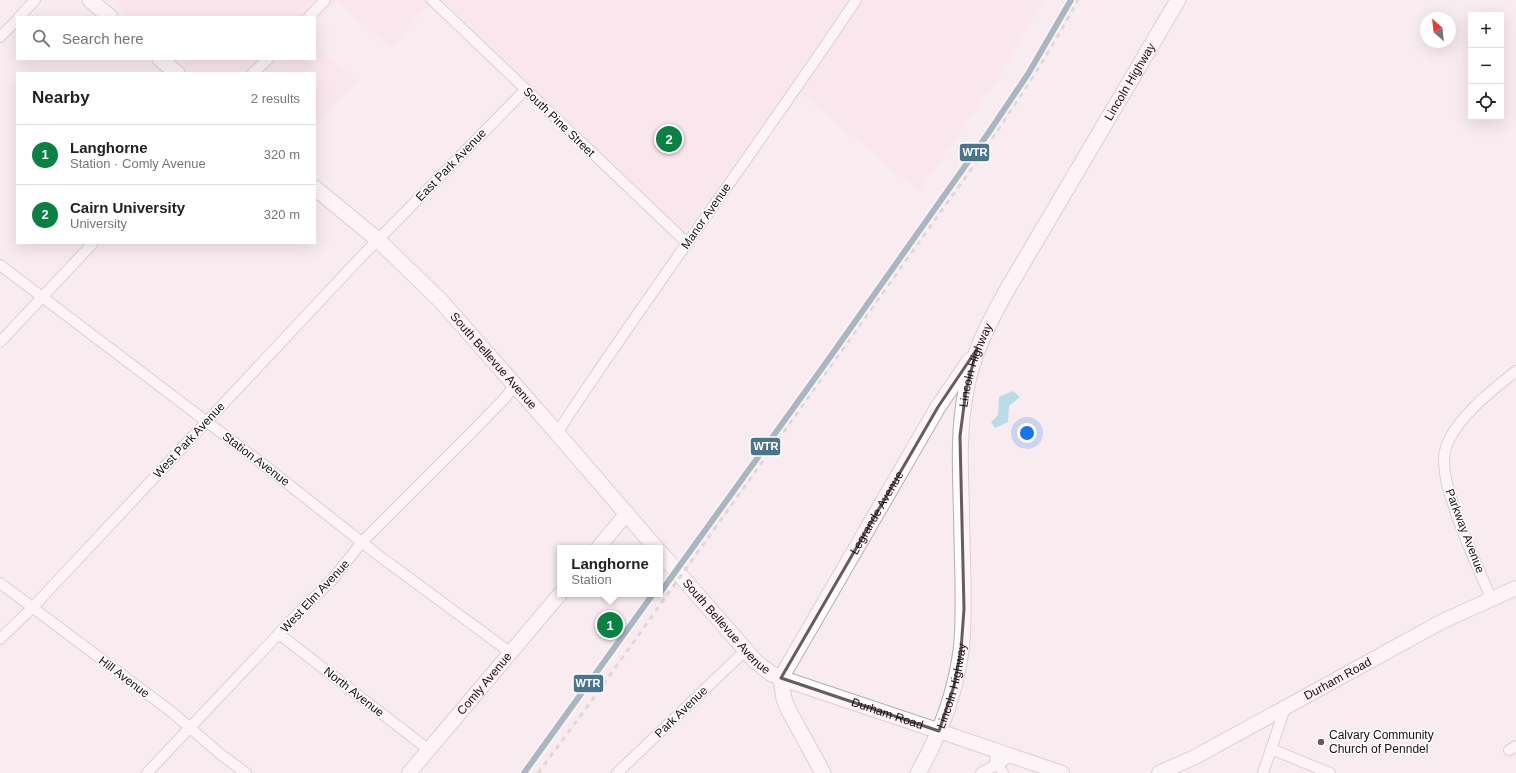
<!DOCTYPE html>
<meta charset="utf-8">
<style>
:root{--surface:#fff;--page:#f2f2f2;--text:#222;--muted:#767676;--line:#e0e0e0;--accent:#0b8043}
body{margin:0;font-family:Helvetica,sans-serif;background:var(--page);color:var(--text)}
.controls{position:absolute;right:12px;top:12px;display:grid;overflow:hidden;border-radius:0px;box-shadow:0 4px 16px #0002}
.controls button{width:36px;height:36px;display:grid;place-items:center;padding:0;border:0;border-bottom:1px solid var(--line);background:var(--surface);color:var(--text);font:20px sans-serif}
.compass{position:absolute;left:1420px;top:12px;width:36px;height:36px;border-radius:50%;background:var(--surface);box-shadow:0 4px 16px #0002;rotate:333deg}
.you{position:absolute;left:1027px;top:433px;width:14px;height:14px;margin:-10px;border:3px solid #fff;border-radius:50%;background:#1a73e8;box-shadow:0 0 0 6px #1a73e833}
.badge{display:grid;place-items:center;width:26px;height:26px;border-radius:50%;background:var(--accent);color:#fff;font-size:13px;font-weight:700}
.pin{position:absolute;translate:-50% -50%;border:2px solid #fff;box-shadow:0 1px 4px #0006}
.popup{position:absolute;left:557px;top:545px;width:106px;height:52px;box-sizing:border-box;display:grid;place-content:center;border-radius:0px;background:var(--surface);filter:drop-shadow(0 1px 3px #0005);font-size:13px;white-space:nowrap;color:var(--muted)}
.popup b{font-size:15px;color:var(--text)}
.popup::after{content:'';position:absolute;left:50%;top:100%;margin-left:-8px;border:8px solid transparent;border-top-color:var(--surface)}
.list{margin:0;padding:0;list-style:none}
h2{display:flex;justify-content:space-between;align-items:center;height:52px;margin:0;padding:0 16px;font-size:17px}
h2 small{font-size:13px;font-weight:400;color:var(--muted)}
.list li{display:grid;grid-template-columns:26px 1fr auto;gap:12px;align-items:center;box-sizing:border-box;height:60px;padding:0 16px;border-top:1px solid var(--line)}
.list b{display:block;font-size:15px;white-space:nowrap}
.list p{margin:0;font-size:13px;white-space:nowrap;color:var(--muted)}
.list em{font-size:13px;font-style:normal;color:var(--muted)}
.icon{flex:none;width:22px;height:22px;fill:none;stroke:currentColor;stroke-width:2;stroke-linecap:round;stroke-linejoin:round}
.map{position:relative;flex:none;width:1516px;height:773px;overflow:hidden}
.search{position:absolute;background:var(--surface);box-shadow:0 4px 16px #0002;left:16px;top:16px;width:300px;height:44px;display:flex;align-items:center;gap:10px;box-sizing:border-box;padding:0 14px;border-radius:0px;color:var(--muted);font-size:15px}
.panel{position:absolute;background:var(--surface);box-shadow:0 4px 16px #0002;left:16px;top:72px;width:300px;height:172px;border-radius:0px}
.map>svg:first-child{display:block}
</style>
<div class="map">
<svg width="1516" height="773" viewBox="0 0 1516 773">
<rect width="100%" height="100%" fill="#f9ecf0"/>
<g fill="#fbe1e8">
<path d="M109,0H434L390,48L337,1L315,23V17H129Z"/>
<path d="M442,0H1044L1000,76L919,192L791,86L684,234Z"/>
<path d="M315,44L358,81L315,127V73H196L179,59H315Z"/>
</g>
<path fill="#6cc8db" d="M1013,391L1020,397L1009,406L1008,422L995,428L991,422L998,415L999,397Z"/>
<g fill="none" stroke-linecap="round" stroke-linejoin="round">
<g stroke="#b8acaf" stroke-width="12">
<g id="street">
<path d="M432,0L687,243"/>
<path d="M19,17L35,0"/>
<path d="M309,17L325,0"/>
<path d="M0,37L17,20"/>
<path d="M253,73L268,59"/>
<path d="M0,265L268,468L378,555L511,653"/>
<path d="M0,342L93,243"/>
<path d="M557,433C653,286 759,146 856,0"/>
<path d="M0,583L173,713L219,753L246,773"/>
<path d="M1491,598C1479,570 1466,542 1456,513C1450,495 1444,478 1444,459C1444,450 1449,439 1454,431C1470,407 1494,389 1516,371"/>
<path d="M279,634L429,750"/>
<path d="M0,639L32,608L361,257L525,90"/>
<path d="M1271,749L1330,773"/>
<path d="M1509,750L1516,746"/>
<path d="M995,759L1003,773"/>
<path d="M147,773L304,607L332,580L362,542L472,432L506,397L515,384"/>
<path d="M617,773L746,650"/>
<path d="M981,773L1012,756"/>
<path d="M1263,773L1285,708"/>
</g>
</g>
<g stroke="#b8acaf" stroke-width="16">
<g id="secondary">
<path d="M598,548L627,513"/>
<path d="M939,731L1062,773"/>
<path id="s1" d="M409,773L560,594"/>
<path id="s2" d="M1159,773L1195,757L1443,621L1516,588"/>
</g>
</g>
<g stroke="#b8acaf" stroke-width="17">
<g id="primary">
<path d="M90,0L110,17"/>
<path d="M160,59L177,73"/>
<path id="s3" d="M315,188L378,240L441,301L557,433L656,548"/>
<path id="s4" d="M660,552L756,662L772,674L781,678L939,731"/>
<path id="s5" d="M781,678L938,407L970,360"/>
<path d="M781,678L784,699L788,709L823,773"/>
<path id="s6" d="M918,773C940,735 955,694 961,651C964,627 963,603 963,578C962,551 962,524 961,497C960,461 959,426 966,391C972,355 989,322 1007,290L1178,0"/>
</g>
</g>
<use href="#street" stroke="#fefcfd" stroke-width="10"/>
<use href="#secondary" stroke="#fefcfd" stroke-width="14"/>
<use href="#primary" stroke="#fefcfd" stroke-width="15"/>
<path stroke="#c1bdbf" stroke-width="3" stroke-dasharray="5 5" stroke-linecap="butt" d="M538,773L590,703L977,161C1013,108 1048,56 1078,0"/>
<g stroke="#fff" stroke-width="9">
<g id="rail-1">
<path d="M660,593L828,360L987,135L1028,74L1071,0"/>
<path d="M524,773L653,594"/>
</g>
</g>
<use href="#rail-1" stroke="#4c748c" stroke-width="6"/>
</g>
<path d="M0 0H1516V773H0ZM977,349L966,390L960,436L964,609L961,650L954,686L939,731L781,678L938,407Z" fill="#f9ecf0" fill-opacity=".55" fill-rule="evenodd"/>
<path fill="none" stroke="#675b5e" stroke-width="3" stroke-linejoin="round" d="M977,349L966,390L960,436L964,609L961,650L954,686L939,731L781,678L938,407Z"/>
<circle fill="#675b5e" stroke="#fff" stroke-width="1.5" cx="1321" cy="742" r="4"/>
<g text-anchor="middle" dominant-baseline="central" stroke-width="3" stroke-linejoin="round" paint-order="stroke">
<g font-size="12" fill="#190d10" stroke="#fff">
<text stroke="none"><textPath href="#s6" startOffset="742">Lincoln Highway</textPath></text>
<text transform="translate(559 122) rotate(44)">South Pine Street</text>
<text transform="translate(451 165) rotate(-46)">East Park Avenue</text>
<text transform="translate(706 216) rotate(-55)">Manor Avenue</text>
<text stroke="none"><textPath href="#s3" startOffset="249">South Bellevue Avenue</textPath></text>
<text stroke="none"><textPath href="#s6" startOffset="418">Lincoln Highway</textPath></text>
<text transform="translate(189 440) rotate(-47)">West Park Avenue</text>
<text transform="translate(256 459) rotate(37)">Station Avenue</text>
<text stroke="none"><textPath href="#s5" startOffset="191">Legrande Avenue</textPath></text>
<text transform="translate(1465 531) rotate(69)">Parkway Avenue</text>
<text transform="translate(315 596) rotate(-47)">West Elm Avenue</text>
<text stroke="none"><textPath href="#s4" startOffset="100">South Bellevue Avenue</textPath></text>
<text transform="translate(124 677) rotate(37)">Hill Avenue</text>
<text stroke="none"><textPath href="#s2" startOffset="202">Durham Road</textPath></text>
<text stroke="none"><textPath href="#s1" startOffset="117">Comly Avenue</textPath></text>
<text stroke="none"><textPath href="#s6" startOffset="94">Lincoln Highway</textPath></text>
<text transform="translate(354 692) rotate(38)">North Avenue</text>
<text transform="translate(681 712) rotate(-44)">Park Avenue</text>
<text stroke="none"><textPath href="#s4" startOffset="288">Durham Road</textPath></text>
</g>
<g font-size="12" fill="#190d10" stroke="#fff" text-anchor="start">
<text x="1329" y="735">Calvary Community<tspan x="1329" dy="14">Church of Penndel</tspan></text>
</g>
</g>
<g stroke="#fff" stroke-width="1.5">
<rect x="959" y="143" width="31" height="19" rx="4" fill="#4c748c"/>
<rect x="750" y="437" width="31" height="19" rx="4" fill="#4c748c"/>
<rect x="573" y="674" width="31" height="19" rx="4" fill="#4c748c"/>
</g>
<g font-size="11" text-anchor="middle" font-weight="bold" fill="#fff">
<text x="975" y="156">WTR</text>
<text x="766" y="450">WTR</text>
<text x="588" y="687">WTR</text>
</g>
</svg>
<div class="controls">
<button>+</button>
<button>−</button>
<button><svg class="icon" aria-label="locate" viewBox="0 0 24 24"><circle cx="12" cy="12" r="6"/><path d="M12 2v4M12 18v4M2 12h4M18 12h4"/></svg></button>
</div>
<svg class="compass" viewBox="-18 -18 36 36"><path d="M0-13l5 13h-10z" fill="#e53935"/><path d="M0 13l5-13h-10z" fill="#767676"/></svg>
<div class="you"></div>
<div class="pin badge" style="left:610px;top:625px">1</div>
<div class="popup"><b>Langhorne</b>Station</div>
<div class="pin badge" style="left:669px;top:139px">2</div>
<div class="search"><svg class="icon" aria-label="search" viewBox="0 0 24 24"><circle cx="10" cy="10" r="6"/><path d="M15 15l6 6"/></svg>Search here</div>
<section class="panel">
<h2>Nearby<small>2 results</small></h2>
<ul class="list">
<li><span class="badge">1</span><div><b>Langhorne</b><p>Station · Comly Avenue</p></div><em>320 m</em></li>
<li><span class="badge">2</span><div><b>Cairn University</b><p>University</p></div><em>320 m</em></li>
</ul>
</section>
</div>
